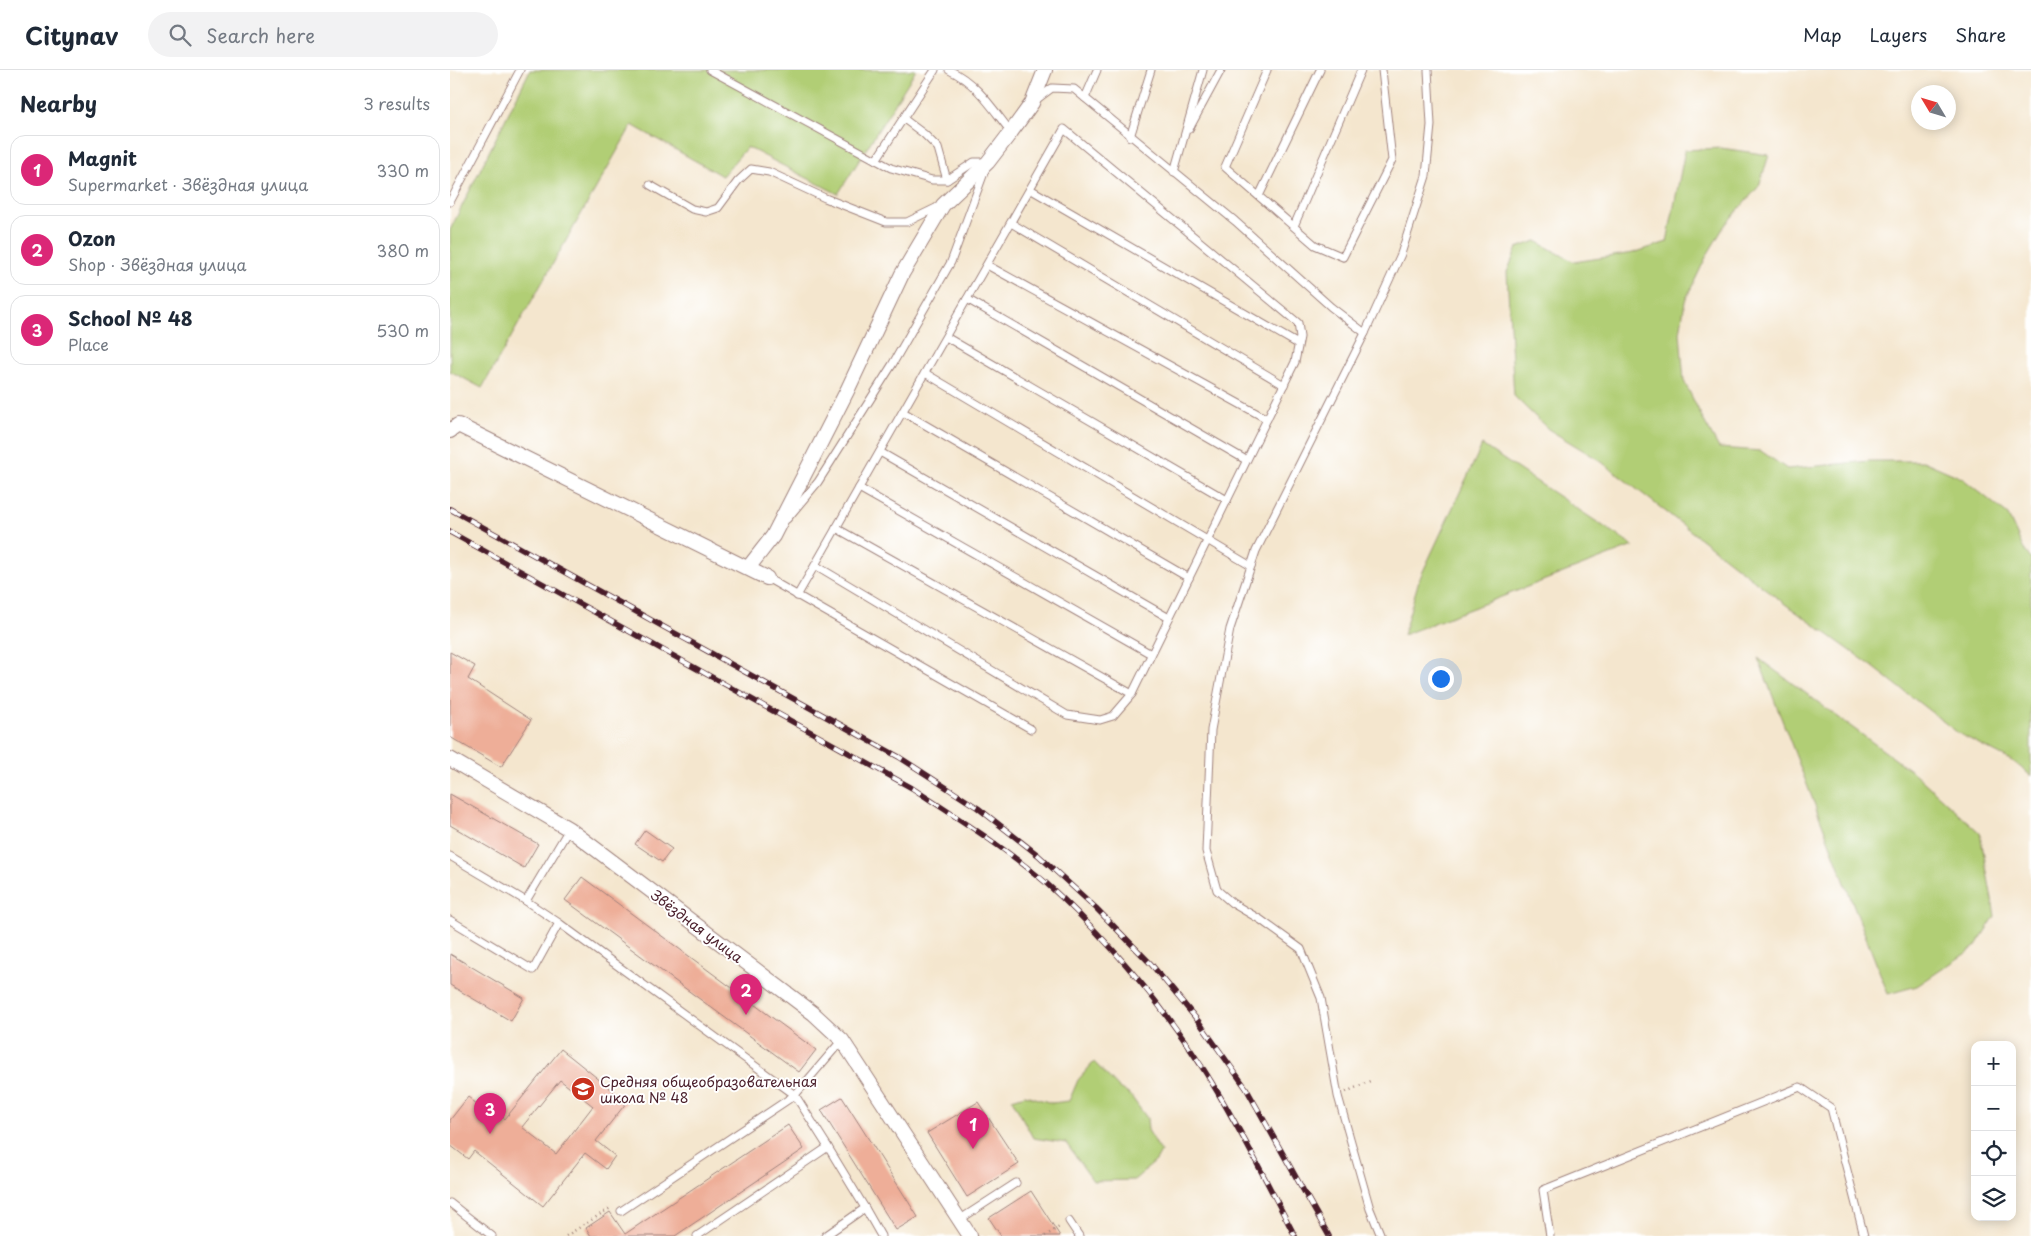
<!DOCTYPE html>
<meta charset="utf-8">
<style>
:root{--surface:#fff;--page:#f2f2f3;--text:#1f2937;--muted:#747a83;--line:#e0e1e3;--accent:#db2777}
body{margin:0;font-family:"Playpen Sans",sans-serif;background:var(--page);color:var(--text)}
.controls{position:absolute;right:15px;bottom:15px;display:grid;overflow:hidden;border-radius:10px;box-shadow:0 2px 12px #0003}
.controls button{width:45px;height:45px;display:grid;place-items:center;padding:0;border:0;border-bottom:1px solid var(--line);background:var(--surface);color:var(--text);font:25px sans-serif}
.compass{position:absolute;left:1461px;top:15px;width:45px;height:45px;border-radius:50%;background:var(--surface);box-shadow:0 2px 12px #0003;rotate:308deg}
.you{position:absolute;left:990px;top:608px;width:18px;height:18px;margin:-12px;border:4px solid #fff;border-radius:50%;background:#1a73e8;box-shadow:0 0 0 8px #1a73e833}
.badge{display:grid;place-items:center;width:32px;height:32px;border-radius:50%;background:var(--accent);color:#fff;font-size:16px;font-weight:700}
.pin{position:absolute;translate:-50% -41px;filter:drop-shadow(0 1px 2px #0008)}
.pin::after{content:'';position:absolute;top:26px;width:18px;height:15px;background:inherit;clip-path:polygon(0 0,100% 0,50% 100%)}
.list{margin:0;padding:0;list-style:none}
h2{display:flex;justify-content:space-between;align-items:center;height:65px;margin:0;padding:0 20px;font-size:21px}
h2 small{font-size:16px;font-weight:400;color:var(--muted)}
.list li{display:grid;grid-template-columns:32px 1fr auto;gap:15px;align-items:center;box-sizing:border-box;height:70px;margin:0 10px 10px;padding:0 10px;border:1px solid var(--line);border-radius:15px}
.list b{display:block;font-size:19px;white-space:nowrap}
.list p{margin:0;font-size:16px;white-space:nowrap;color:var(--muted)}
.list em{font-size:16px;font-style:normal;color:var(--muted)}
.icon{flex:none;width:28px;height:28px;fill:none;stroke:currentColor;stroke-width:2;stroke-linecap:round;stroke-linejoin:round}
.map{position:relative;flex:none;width:1581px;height:1166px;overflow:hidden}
header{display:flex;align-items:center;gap:30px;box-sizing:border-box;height:70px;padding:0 25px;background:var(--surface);border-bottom:1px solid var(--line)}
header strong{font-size:24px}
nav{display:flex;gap:28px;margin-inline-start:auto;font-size:18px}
.search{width:350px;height:45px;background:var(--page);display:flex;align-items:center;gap:12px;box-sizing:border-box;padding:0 18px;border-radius:28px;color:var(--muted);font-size:19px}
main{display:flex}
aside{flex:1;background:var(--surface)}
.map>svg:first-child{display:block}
</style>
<header>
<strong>Citynav</strong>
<div class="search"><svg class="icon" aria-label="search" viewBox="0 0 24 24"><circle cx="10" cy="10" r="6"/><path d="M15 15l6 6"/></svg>Search here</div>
<nav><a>Map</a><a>Layers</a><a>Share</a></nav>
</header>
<main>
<aside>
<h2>Nearby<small>3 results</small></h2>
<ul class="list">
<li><span class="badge">1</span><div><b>Magnit</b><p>Supermarket · Звёздная улица</p></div><em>330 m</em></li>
<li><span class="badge">2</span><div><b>Ozon</b><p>Shop · Звёздная улица</p></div><em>380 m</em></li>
<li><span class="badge">3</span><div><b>School № 48</b><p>Place</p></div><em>530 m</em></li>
</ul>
</aside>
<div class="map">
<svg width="1581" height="1166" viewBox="0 0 1581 1166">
<rect width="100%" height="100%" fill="#fff"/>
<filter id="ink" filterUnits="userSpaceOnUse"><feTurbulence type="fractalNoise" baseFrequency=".02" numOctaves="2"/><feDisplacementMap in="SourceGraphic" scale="10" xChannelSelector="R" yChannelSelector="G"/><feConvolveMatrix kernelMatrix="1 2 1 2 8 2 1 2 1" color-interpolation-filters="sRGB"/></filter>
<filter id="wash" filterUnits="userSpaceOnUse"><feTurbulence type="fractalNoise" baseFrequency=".0096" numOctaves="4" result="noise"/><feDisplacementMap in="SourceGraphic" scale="20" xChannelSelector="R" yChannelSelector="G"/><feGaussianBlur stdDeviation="1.12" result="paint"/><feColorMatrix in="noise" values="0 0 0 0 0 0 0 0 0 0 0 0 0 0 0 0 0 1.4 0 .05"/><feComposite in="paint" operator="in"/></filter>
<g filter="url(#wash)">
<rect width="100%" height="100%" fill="#f4e6ce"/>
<g fill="#b1ce75" stroke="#7e7650">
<path d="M80,0H466L388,124L297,77L272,106L182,55L32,318L0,301V160Z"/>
<path d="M1271,78L1319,85L1309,116L1275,155L1257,185L1235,231L1230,263L1234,311L1254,351L1269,378L1311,381L1337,399L1419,391H1473L1512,408L1558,445L1573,478L1581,489V706L1564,692L1508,663L1422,596L1335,534L1149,390L1098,359L1064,326L1057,202L1067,178L1086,171L1124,192L1183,183L1217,172L1235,80Z"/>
<path d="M1032,375L1183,476L953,565L969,510Z"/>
<path d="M1308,588L1464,703L1530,763L1545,846L1525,877L1467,916L1438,924Z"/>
<path d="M644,992L669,1018L680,1025L697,1048L698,1060L711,1082L706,1091L684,1110L643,1111L616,1073L583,1068L562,1029L575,1025L602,1033L619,1031L628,1010Z"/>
</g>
<g id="blocks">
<g fill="#eeae98" fill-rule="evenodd">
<path d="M0,582L25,596L18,609L81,650L51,697L0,667Z"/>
<path d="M0,724L88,774L74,798L0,755Z"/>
<path d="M195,760L222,779L212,792L185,774Z"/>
<path d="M132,807L366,980L349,1002L115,830Z"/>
<path d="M0,884L74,928L61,951L0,915Z"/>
<path d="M111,979L177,1032L146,1071L165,1086L156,1099L135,1083L93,1136L24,1081L18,1089L0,1075V1050L18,1027L32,1038L35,1033L55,1049ZM110,1010L143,1036L106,1084L72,1057Z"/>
<path d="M392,1027L468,1147L446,1160L371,1040Z"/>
<path d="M528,1032L569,1094L517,1127L477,1063Z"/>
<path d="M338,1055L354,1079L225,1166H141L136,1158L160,1142L175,1164Z"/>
<path d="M581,1121L610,1166H551L539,1148Z"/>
</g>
</g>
</g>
<g filter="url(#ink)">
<use href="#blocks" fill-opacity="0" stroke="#9f827c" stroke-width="1"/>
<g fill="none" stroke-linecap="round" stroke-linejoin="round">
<g stroke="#9f827c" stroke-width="9">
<g id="service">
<path d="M260,0L441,98L482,110H497L524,92H538L501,192L442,295L368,412L337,449"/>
<path d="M499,0C527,13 542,38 561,62"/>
<path d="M817,0L775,97L865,175L893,187L942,90L932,0"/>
<path d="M635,28L647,0"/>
<path d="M586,30L602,18L624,19L785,151L881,237L915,263"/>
<path d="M454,49L474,64L488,78L497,110"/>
<path d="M739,59L771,0"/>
<path d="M680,67L701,0"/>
<path d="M426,90L485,0"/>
<path d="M724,102L753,0"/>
<path d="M200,115L242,139L256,142L268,138L288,111L301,99L319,102L375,128L436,152H457L490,136"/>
<path d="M580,119L848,274"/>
<path d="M809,126L870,0"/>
<path d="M0,132L70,0"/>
<path d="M561,153L834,315"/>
<path d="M844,156L911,0"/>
<path d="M537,195L817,349"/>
<path d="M517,229L796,390"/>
<path d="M496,267L777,430"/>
<path d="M475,303L801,496"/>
<path d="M453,342L739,508"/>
<path d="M430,382L719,548"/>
<path d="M409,418L701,584"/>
<path d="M386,458L682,624"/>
<path d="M317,508L581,659"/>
<path d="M347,526L365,495L614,59L848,253L850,267L845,292L682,624L663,646L650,650L617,645L365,495"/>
<path d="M0,786L76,831L109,853L345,1025L378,1077L247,1166"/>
<path d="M76,831L119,759"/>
<path d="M0,850L83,900L109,853"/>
<path d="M0,1133L42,1166"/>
<path d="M415,1138L431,1166"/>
<path d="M171,1141L345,1025L392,970"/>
<path d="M509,1150L566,1113"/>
<path d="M619,1151L629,1166"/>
<path d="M375,1166L415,1138L378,1077"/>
<path d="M931,1166L920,1139L888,1026L871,928L851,879L811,850L782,833L767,820L756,781L761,660L780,559L806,481L915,263L951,184L976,106L981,55L978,0"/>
<path d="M1100,1166L1093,1120L1350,1017L1381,1038L1414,1166"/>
</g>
</g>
<g stroke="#9f827c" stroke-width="16">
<g id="minor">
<path d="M0,361L8,355L317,508"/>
<path d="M298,498L323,466L397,321L452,204L493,135L538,92L561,62L582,33L595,0"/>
<path d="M0,689L119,759L363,943L392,970L520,1166"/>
</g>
</g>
<g stroke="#9f827c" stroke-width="2.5" stroke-dasharray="1 4" stroke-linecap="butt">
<path d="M896,1022L920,1011"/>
<path d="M116,1166L162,1137"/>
<path d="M595,1166L611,1156"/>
</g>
<use href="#service" stroke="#fff" stroke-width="7"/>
<use href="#minor" stroke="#fff" stroke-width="14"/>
<g stroke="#4a1f2b" stroke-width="5.5">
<g id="rail">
<path d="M0,439L449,687L528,738L588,785L646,838L701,894L749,952L796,1018L879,1166"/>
<path d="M0,462L462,718C506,747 554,777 595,812C656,867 710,931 754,1000C787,1052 816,1111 845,1166"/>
</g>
</g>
<use href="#rail" stroke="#fff" stroke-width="4" stroke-dasharray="11" stroke-linecap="butt"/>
</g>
</g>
<defs>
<g id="school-disc" transform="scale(1.25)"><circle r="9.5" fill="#c8321e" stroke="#fff"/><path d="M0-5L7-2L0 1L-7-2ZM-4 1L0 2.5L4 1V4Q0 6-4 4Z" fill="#fff"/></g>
</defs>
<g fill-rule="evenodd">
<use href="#school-disc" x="133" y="1019"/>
</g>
<g text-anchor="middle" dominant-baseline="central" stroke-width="4" stroke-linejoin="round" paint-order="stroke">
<g font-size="14" fill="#4a1f2b" stroke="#fff">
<text transform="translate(247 856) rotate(37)">Звёздная улица</text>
</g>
<g font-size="14" fill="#4a1f2b" stroke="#fff" text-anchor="start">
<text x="150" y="1011">Средняя общеобразовательная<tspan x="150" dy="16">школа № 48</tspan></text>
</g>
</g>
</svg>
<div class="controls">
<button>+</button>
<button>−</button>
<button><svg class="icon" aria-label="locate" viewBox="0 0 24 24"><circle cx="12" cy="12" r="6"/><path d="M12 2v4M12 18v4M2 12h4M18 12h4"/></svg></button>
<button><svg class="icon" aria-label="layers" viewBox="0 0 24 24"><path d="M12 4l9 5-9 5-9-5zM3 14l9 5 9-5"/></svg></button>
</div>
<svg class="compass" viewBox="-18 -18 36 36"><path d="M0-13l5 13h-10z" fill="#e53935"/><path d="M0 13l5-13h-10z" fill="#747a83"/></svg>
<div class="you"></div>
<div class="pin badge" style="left:523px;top:1079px">1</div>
<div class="pin badge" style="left:296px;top:945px">2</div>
<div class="pin badge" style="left:40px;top:1064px">3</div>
</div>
</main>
